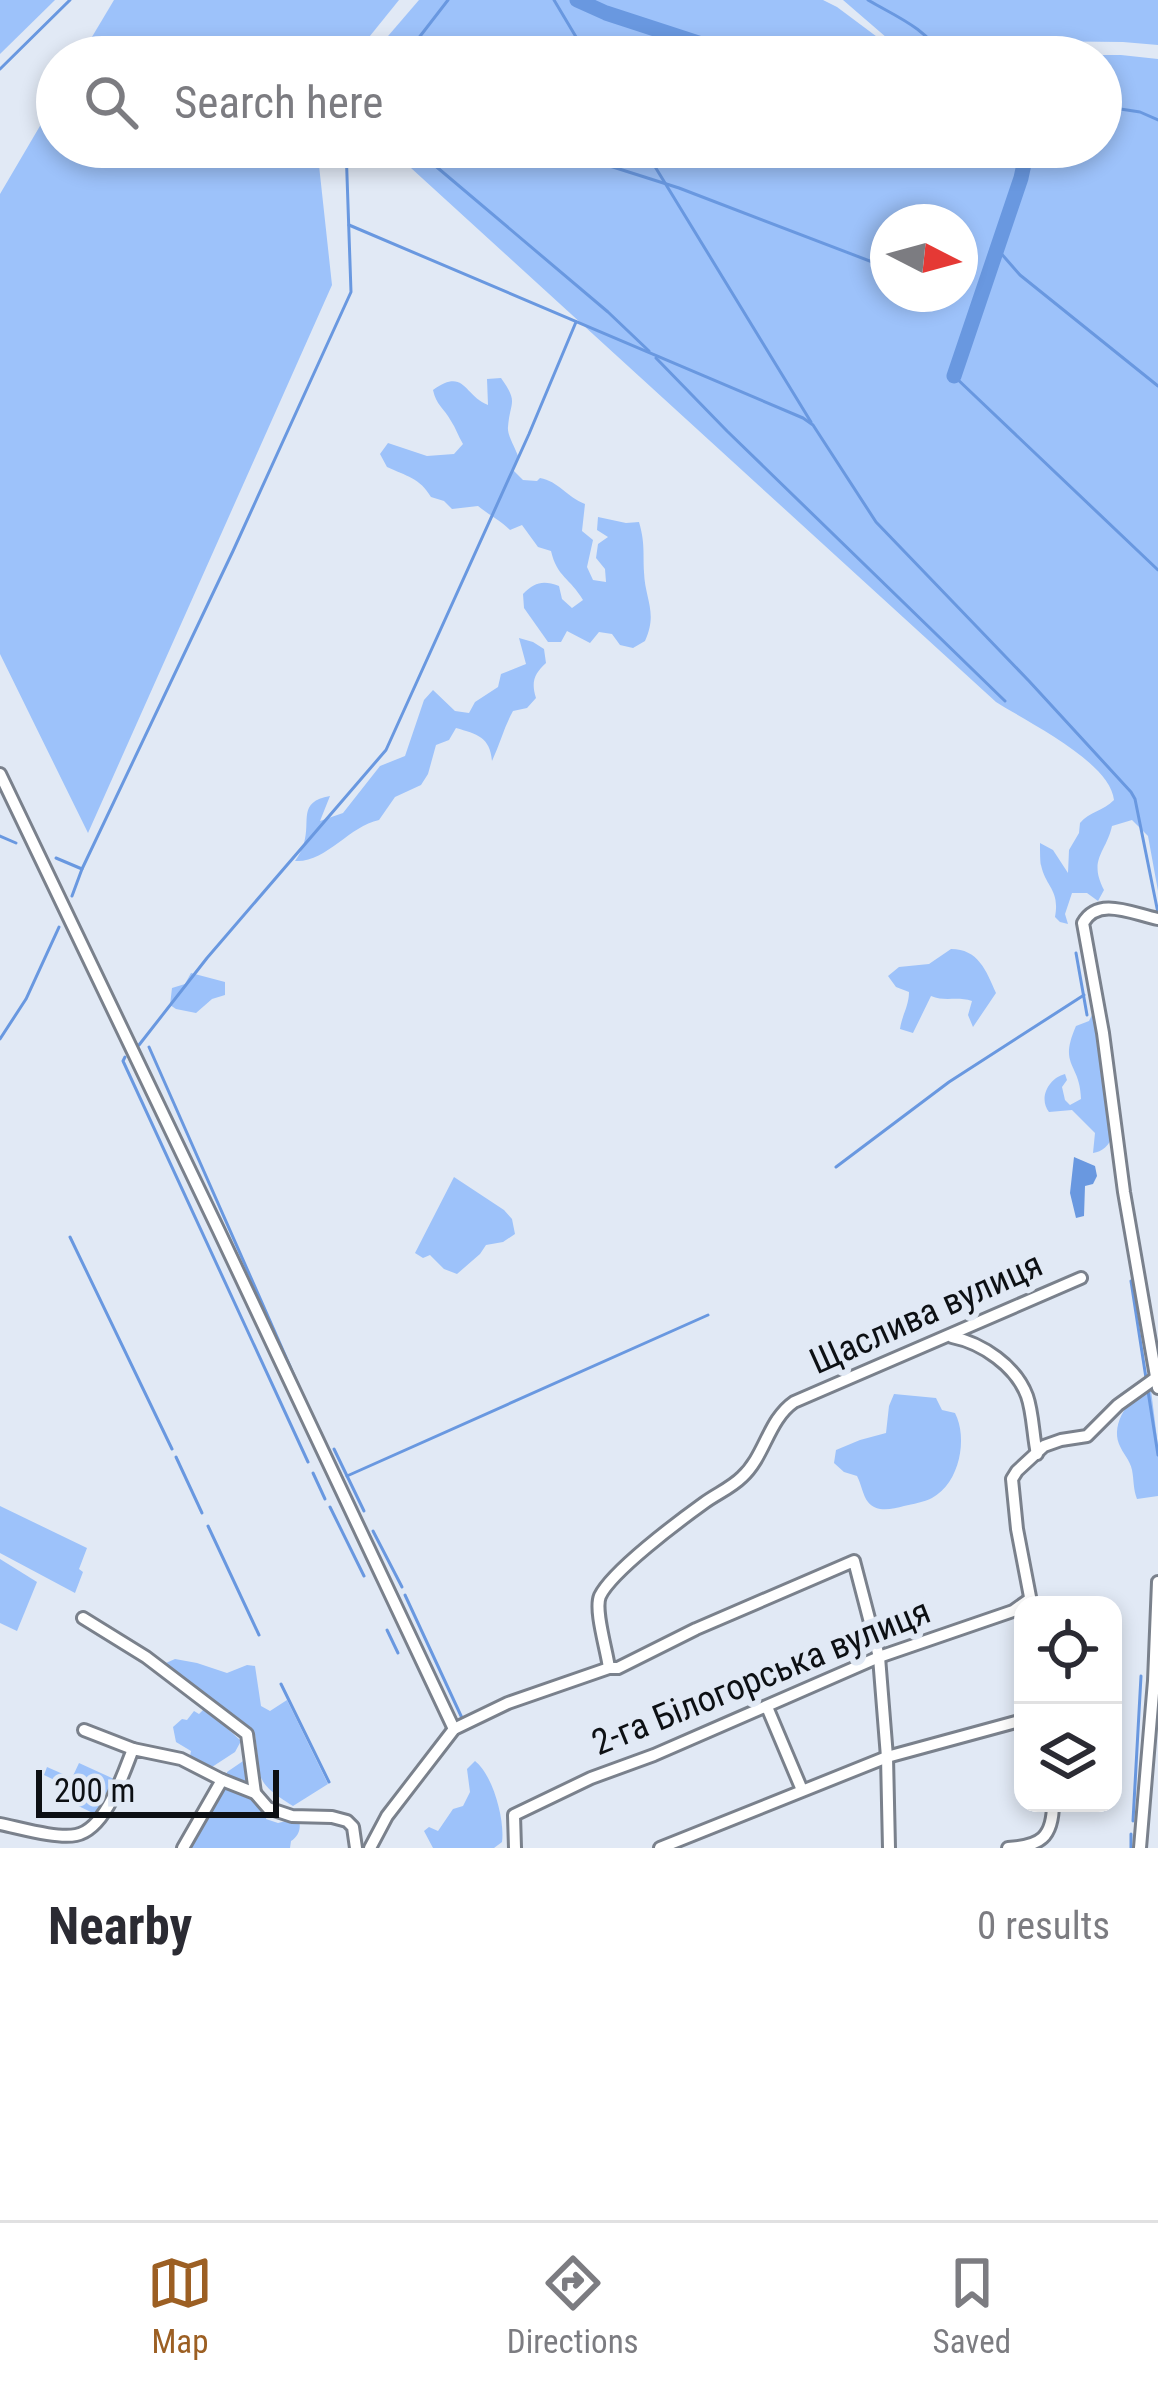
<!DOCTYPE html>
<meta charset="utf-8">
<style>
:root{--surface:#fff;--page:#f2f2f3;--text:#2b2b33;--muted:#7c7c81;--line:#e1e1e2;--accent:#9c5f23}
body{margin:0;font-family:"Roboto Condensed",sans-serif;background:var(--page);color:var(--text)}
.controls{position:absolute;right:36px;bottom:36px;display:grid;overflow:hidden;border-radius:24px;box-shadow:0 6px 18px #0003}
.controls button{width:108px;height:108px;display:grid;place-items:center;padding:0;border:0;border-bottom:3px solid var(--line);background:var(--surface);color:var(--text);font:60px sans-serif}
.compass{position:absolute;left:870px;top:204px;width:108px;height:108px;border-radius:50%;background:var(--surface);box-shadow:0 6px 18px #0003;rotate:96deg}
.scale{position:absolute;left:36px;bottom:30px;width:243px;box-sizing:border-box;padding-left:12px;border:6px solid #0d1014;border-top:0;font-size:33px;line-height:42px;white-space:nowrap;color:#0d1014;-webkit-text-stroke:9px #e1e9f5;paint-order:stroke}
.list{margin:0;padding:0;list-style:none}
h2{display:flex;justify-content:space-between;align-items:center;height:156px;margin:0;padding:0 48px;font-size:51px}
h2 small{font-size:39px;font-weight:400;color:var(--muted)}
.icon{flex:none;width:66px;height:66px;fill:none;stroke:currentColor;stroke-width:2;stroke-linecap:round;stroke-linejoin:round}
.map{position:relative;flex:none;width:1158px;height:1848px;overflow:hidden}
.search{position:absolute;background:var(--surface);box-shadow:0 6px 18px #0003;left:36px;right:36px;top:36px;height:132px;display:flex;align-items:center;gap:30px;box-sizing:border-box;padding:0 42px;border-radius:66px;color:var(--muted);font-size:45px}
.sheet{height:372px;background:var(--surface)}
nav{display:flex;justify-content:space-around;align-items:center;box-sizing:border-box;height:168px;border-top:3px solid var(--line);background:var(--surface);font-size:33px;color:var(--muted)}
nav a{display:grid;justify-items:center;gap:6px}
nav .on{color:var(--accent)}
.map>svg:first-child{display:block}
</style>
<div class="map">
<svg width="1158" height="1848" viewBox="0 0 1158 1848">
<rect width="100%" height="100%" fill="#e1e9f5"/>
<g fill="#9dc2fa" fill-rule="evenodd">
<path d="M0,0H55L0,54Z"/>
<path d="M114,0H399L353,57H80Z"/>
<path d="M419,0H823L837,7L904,57H370Z"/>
<path d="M843,0H1158V45L1123,42L1028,41L995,57H909Z"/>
<path d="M1028,55H1121L1158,59V891L1148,836L1132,820L1112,826C1106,853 1088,859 1104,890L1098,901L1087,893H1072L1065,914L1068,924L1060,922L1055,917C1060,889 1046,888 1041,865C1040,863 1040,845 1040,843L1053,850L1068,873L1069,850L1079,833L1080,823C1089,812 1103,811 1114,800C1110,762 1029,723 996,702L388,147H1101V57H1023ZM888,222H960V294H888Z"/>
<path d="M57,97V147H317L332,285L88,833L0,654V194Z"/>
<path d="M501,378C519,403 510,401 508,427C507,435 515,447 518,456L513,470L523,480L537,481L540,478C558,481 567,497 585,504L582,531L593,540L587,567L593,580L606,582L605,569L596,558L598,544L608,537L597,530L598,517L626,523L639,522C645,543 643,552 644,572C645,600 658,612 645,641L633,648L620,645L612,634L599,632L590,643L567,631L561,642H548L524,608L523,594C535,582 543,580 559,586L562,599L572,608L583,600C570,578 557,577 551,551L538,547L522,525L510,530C500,520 489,515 478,506L452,509L444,501L431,497C420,478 406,476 387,467L380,454L388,443L427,456L454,454L463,444C458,436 456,428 451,421C444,408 436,405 433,390C465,367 464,396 488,405L487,379Z"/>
<path d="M519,638L533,642L544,649L546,663C534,674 531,682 536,698L527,708L513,711C504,727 500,744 492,761C490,737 477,734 456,728L449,740L436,745L428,774L421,785L395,797L379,820C349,826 326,863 295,861C299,855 302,850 304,843C311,820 297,802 330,796L320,821L343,813L380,766L405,756L424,700L433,690L455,711L469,713L475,702L498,687L501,674L526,664Z"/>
<path d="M951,949C978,949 986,970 996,993L973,1027L968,1015L972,1001C957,996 945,1002 931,996L913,1033L900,1029C902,1015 909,1006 909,992L896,987L888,976L899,967L929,964Z"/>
<path d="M191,973L225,982V995L212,999L196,1013L176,1009L170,1005L172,988L185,984Z"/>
<path d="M1094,1011L1099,1031V1060L1112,1136C1110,1145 1102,1152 1093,1153L1095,1133L1072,1110L1049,1112C1038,1098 1049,1078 1065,1074L1067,1080L1062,1087L1065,1100L1070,1105L1081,1099C1080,1062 1058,1067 1076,1026L1089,1021Z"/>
<path d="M454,1177L504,1210L512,1219L515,1234L503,1242L486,1245L480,1254L457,1274L444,1269L430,1255L423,1258L415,1253Z"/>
<path d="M1147,1388L1151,1390L1158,1446V1496L1137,1499C1133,1489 1134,1480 1132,1470C1130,1460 1123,1454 1119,1444C1111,1423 1129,1398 1147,1388Z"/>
<path d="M894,1394L936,1398L942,1410L955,1413C968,1438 960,1483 932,1498C924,1502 913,1504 904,1506C892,1509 877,1513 868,1502C863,1496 861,1483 857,1476L844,1472L834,1463L836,1450L860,1440L886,1433L889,1406Z"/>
<path d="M0,1506L87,1548L79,1569L83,1572L75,1593L0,1553Z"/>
<path d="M0,1559L37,1582L17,1631L0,1623Z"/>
<path d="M175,1659L197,1663L227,1673L247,1665L255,1666L261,1706L270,1711L287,1700L328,1784L293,1806C251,1780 262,1778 255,1735L166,1663Z"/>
<path d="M205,1708L241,1741L235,1752L212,1767L190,1756L191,1751L176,1742L173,1727L182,1719L187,1720L194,1711L199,1714Z"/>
<path d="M246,1759L267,1813L266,1819L278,1823L298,1818C302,1827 299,1836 291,1841L290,1848H187L226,1785L227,1772Z"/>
<path d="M475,1761C493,1775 505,1820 502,1842L494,1848H433L424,1831L429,1827L438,1831L453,1809L463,1806L470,1792L467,1769Z"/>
<path d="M79,1763L114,1779L95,1814L68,1801L69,1797L64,1794L67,1786L44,1775L47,1767L72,1778Z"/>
</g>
<path fill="#6998e0" d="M1074,1157L1095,1166L1097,1176L1093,1184L1085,1186L1084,1216L1076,1218L1070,1193Z"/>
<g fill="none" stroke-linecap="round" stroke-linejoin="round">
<g stroke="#6998e0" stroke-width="3">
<path d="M554,0L588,57"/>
<path d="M868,0C893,15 929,29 941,57"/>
<path d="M404,57L448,0"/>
<path d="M0,69L70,0"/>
<path d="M1101,106L1140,112L1158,120"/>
<path d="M413,147L608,312L649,351"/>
<path d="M550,147L679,188L888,268"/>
<path d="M643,147L811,422"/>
<path d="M349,225L803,418L813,425L876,522L1029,681L1131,792L1135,799L1158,913"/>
<path d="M999,251L1020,275L1158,386"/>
<path d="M656,358L727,431L1005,701"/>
<path d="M954,376L1158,570"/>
<path d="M0,836L16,843"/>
<path d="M56,858L82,869"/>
<path d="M72,896L82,869L233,551L351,292L346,147"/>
<path d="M1076,953L1087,1015"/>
<path d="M0,1039L26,999L59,927"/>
<path d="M139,1045L207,958L386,750L529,434L576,322"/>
<path d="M149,1047L304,1398"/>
<path d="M125,1057L123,1061L308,1462"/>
<path d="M836,1167L949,1082L1084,995"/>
<path d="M70,1237L172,1449"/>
<path d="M1131,1281L1146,1378"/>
<path d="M1148,1391L1158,1455"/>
<path d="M334,1449L364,1511"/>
<path d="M176,1457L202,1513"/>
<path d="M313,1473L325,1499"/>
<path d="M347,1476L708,1315"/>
<path d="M330,1507L364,1576"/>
<path d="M208,1526L259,1635"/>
<path d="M373,1531L402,1587"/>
<path d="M405,1595L462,1718"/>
<path d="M387,1630L398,1653"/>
<path d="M281,1684L329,1782"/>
<path d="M1133,1821L1141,1676"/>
<path d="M1131,1848V1834"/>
</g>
<g stroke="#6998e0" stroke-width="15">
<path d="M577,0L606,13L741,57"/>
<path d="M954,376L1021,178L1024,164L1012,147"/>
</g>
<g stroke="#7a818c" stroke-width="16">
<g id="minor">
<path d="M0,774L218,1229L454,1729"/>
<path d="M1158,919C1133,914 1098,896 1083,923L1103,1033L1124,1192L1158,1388"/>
<path d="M952,1337C982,1343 1016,1366 1027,1396C1033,1413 1033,1436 1037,1454"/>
<path d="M1031,1602L1017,1529L1012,1479L1017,1471L1044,1446L1061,1440L1087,1436L1118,1405L1157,1377"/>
<path d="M83,1618L146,1657L247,1734L255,1793"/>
<path d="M609,1668C607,1651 594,1610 600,1596C612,1571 679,1521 704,1503C716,1494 731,1488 742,1477C765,1456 768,1420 794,1402L1081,1278"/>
<path d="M767,1707L802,1790"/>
<path d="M84,1730L133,1749"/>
<path d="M0,1824C20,1828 57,1839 76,1835C106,1829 123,1774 133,1749L181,1759L222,1780L255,1793L268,1808L292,1816L332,1817L347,1821L353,1827L356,1848"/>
<path d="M183,1848L222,1780"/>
<path d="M370,1848L387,1816L454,1729L508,1703L609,1668H618L696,1629L854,1561L879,1657L887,1757L889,1848"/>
<path d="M515,1848L514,1815L591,1778L654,1755L879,1657L1013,1611L1030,1599"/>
<path d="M660,1848L887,1757L1023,1720"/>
<path d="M1008,1848C1040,1846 1053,1838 1053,1803"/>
<path d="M1140,1848L1154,1681L1158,1582"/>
</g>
</g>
<use href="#minor" stroke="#fff" stroke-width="10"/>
</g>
<g text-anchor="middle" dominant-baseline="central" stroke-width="12" stroke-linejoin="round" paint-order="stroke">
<g font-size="36" fill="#0d1014" stroke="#e1e9f5">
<text transform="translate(926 1313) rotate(-24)">Щаслива вулиця</text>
<text transform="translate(761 1677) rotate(-22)">2-га Білогорська вулиця</text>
</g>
</g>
</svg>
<div class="controls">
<button><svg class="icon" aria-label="locate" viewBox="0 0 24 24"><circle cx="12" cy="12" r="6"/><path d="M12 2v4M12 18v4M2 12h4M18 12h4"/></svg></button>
<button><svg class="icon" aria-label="layers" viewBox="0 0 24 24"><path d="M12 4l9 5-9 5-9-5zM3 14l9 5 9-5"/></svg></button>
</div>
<svg class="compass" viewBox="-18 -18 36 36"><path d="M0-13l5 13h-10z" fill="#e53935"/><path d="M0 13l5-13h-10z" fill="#7c7c81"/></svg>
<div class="scale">200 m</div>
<div class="search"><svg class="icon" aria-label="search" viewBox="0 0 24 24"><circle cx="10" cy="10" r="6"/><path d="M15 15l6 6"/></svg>Search here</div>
</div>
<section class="sheet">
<h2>Nearby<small>0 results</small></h2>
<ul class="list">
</ul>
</section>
<nav>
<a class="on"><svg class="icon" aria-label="map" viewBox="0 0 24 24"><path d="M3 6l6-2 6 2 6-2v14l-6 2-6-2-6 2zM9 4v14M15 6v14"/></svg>Map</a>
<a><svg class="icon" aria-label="directions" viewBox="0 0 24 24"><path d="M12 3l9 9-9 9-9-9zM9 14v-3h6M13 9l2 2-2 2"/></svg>Directions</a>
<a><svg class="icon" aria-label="saved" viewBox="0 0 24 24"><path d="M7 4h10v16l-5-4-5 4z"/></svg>Saved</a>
</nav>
